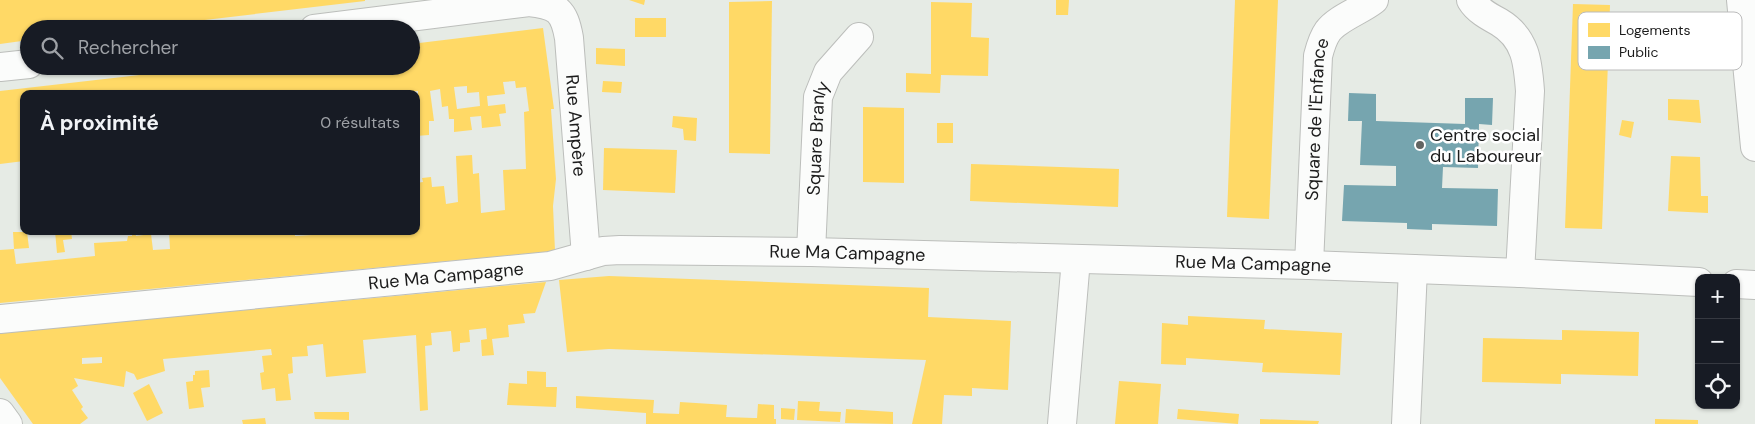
<!DOCTYPE html>
<html lang="fr">
<meta charset="utf-8">
<style>
:root{--surface:#171b24;--page:#20242c;--text:#f1f3f6;--muted:#9ea1a6;--line:#363941}
body{margin:0;font-family:"DM Sans",sans-serif;background:var(--page);color:var(--text)}
.controls{position:absolute;right:15px;bottom:15px;display:grid;overflow:hidden;border-radius:10px;box-shadow:0 1px 4px #0004}
.controls button{width:45px;height:45px;display:grid;place-items:center;padding:0;border:0;border-bottom:1px solid var(--line);background:var(--surface);color:var(--text);font:25px sans-serif}
.list{margin:0;padding:0;list-style:none}
h2{display:flex;justify-content:space-between;align-items:center;height:65px;margin:0;padding:0 20px;font-size:21px}
h2 small{font-size:16px;font-weight:400;color:var(--muted)}
.icon{flex:none;width:28px;height:28px;fill:none;stroke:currentColor;stroke-width:2;stroke-linecap:round;stroke-linejoin:round}
.map{position:relative;flex:none;width:1755px;height:424px;overflow:hidden}
.search{position:absolute;background:var(--surface);box-shadow:0 1px 4px #0004;left:20px;top:20px;width:400px;height:55px;display:flex;align-items:center;gap:12px;box-sizing:border-box;padding:0 18px;border-radius:28px;color:var(--muted);font-size:19px}
.panel{position:absolute;background:var(--surface);box-shadow:0 1px 4px #0004;left:20px;top:90px;width:400px;height:145px;border-radius:10px}
.map>svg:first-child{display:block}
</style>
<div class="map">
<svg width="1755" height="424" viewBox="0 0 1755 424">
<rect width="100%" height="100%" fill="#e6ebe5"/>
<g fill="#ffd966" fill-rule="evenodd">
<path d="M0,0H365V1L128,29H29V40L0,44Z"/>
<path d="M629,0H645L644,5Z"/>
<path d="M1056,0H1069L1068,15H1056Z"/>
<path d="M1235,0H1278L1269,219L1227,217Z"/>
<path d="M772,1L770,154L729,153V2Z"/>
<path d="M931,2L972,3L971,37L989,38L988,76L941,75L940,93L906,92V73L931,74Z"/>
<path d="M1573,4L1610,5L1602,229L1565,228Z"/>
<rect x="635" y="18" width="31" height="19"/>
<path d="M543,28L554,109H551L556,179L553,206L555,251L0,303V250L14,249L16,264L95,256L94,243L127,241L128,236H132V231H135L136,236L151,234L153,250L170,249L169,231H180L181,235L206,231H295V236L312,235V231H322V234L347,231H416V183L423,182L422,178L431,177L432,187L444,186L446,204L458,202L456,156L472,155L473,174L479,173L481,213L505,210L503,170L526,169L524,112L529,111L526,87L516,88L515,81L503,82L505,94L487,96L488,106L505,104L506,113L499,114L501,126L482,128L481,116L470,117L472,130L454,132V119H449L448,106L442,107L440,89L430,91L434,121H429V135L416,136L418,91L394,94H24V161L0,164V91L218,66H411V44ZM467,86V93L479,92L480,106L457,109L454,87Z"/>
<path d="M596,48L625,49V66L596,64Z"/>
<path d="M603,81L622,82L621,93L602,92Z"/>
<path d="M1668,99L1699,100L1701,123L1668,120Z"/>
<path d="M863,107L904,108V183L863,182Z"/>
<path d="M673,116L697,118L696,141L684,140L683,129L672,127Z"/>
<path d="M1622,120L1634,122L1631,138L1619,135Z"/>
<rect x="937" y="123" width="16" height="20"/>
<path d="M604,148L677,150L675,193L603,190Z"/>
<path d="M1671,156L1700,157L1701,196H1708V213L1668,211Z"/>
<path d="M971,164L1119,169L1118,207L970,201Z"/>
<path d="M55,231H71L72,239L63,240L65,252L57,253Z"/>
<path d="M13,232H27L29,248L14,249Z"/>
<path d="M609,276L929,288L928,317L1011,321L1008,390L972,388V396L944,395L942,424H912L926,360L609,349L567,352L559,280Z"/>
<path d="M546,282L535,313L523,314L525,323L508,325L509,337L492,339L494,355L482,356L481,340L487,339L486,328L469,330L470,342L460,343V351L453,352L451,331L431,333L432,345L425,346L428,410L420,411L416,335L363,340L366,373L326,377L323,344L307,346L308,356L292,357L293,373L288,374L291,400L276,401L275,388L262,390L260,373L264,372L262,356L272,355L271,349L163,359L165,371L137,380L134,374L126,371L124,387L74,378L78,386L72,390L83,407L81,409L88,418L80,424H33L0,378V333ZM102,357V363L82,364V358Z"/>
<path d="M1188,316L1265,320L1264,329L1342,333L1340,375L1262,372L1263,363L1186,358V365L1161,364L1162,323L1188,325Z"/>
<path d="M1562,330L1639,332L1638,376L1561,374V384L1482,382L1483,338L1562,340Z"/>
<path d="M209,370L210,387L201,388L204,407L189,409L186,382L193,381V375H195V371Z"/>
<path d="M527,371L546,372V387H557L556,407L507,405L509,383L527,384Z"/>
<path d="M1119,381L1161,384L1158,424H1115Z"/>
<path d="M149,384L163,413L147,421L133,393Z"/>
<path d="M576,396L654,400L653,413L679,414L680,402L727,405L726,417L754,418H757L758,404L774,405V419H776V424H646V413L576,408Z"/>
<path d="M798,401L820,402L819,411L841,412L840,422L797,420Z"/>
<path d="M781,408L795,409L794,420L781,419Z"/>
<path d="M846,409L893,412V424L845,423Z"/>
<path d="M1178,409L1239,414L1238,424L1177,419Z"/>
<path d="M314,412H349V420L315,419Z"/>
<path d="M265,418L266,424H243L242,420Z"/>
<path d="M1260,419L1319,421L1318,424H1260Z"/>
<path d="M1655,419L1698,420V424H1655Z"/>
</g>
<path fill="#76a5af" d="M1349,93L1376,94V121L1465,124V98H1493L1492,125L1479,124L1478,168L1443,167L1442,188L1498,189L1497,226L1432,224V230L1407,229V223L1342,221L1344,185L1396,186V166L1360,165L1362,121H1348Z"/>
<g fill="none" stroke-linecap="round" stroke-linejoin="round">
<g stroke="#bcbebb" stroke-width="30">
<g id="minor">
<path d="M1471,0C1477,10 1488,16 1499,22C1526,38 1528,63 1530,91L1520,273"/>
<path d="M1741,0L1755,147"/>
<path id="s1" d="M314,29L529,2C557,5 564,10 569,38L586,256"/>
<path d="M0,67L29,64"/>
<path id="s2" d="M811,252L818,97L828,72L859,37"/>
<path id="s3" d="M1309,265L1318,56C1320,48 1323,38 1328,31C1338,18 1360,11 1374,0"/>
<path d="M1736,284L1755,285"/>
<path id="s4" d="M0,319L550,266L603,251L620,250L811,252L1309,265L1520,273L1699,282"/>
<path d="M1062,424L1076,259"/>
<path d="M1406,424L1413,269"/>
</g>
</g>
<g stroke="#bcbebb" stroke-width="30">
<path id="tertiary" d="M0,413L8,424"/>
</g>
<use href="#minor" stroke="#fbfcfb" stroke-width="28"/>
<use href="#tertiary" stroke="#fbfcfb" stroke-width="28"/>
</g>
<circle fill="#636462" stroke="#fff" stroke-width="2" cx="1420" cy="145" r="5"/>
<g text-anchor="middle" dominant-baseline="central" stroke-width="5" stroke-linejoin="round" paint-order="stroke">
<g font-size="18" fill="#1c1c1c" stroke="#fff">
<text stroke="none"><textPath href="#s3" startOffset="146">Square de l'Enfance</textPath></text>
<text stroke="none"><textPath href="#s1" startOffset="365">Rue Ampère</textPath></text>
<text stroke="none"><textPath href="#s2" startOffset="114">Square Branly</textPath></text>
<text stroke="none"><textPath href="#s4" startOffset="852">Rue Ma Campagne</textPath></text>
<text stroke="none"><textPath href="#s4" startOffset="1258">Rue Ma Campagne</textPath></text>
<text stroke="none"><textPath href="#s4" startOffset="448">Rue Ma Campagne</textPath></text>
</g>
<g font-size="18" fill="#1c1c1c" stroke="#fff" text-anchor="start">
<text x="1430" y="135">Centre social<tspan x="1430" dy="21">du Laboureur</tspan></text>
</g>
</g>
<rect x="1578" y="12" width="164" height="58" rx="8" fill="#fff" stroke="#bbb" stroke-width="1"/>
<rect x="1588" y="23" width="22" height="14" fill="#ffd966"/>
<rect x="1588" y="46" width="22" height="13" fill="#76a5af"/>
<g font-size="14" fill="#1c1c1c">
<text x="1619" y="35">Logements</text>
<text x="1619" y="57">Public</text>
</g>
</svg>
<div class="controls">
<button>+</button>
<button>−</button>
<button><svg class="icon" aria-label="locate" viewBox="0 0 24 24"><circle cx="12" cy="12" r="6"/><path d="M12 2v4M12 18v4M2 12h4M18 12h4"/></svg></button>
</div>
<div class="search"><svg class="icon" aria-label="search" viewBox="0 0 24 24"><circle cx="10" cy="10" r="6"/><path d="M15 15l6 6"/></svg>Rechercher</div>
<section class="panel">
<h2>À proximité<small>0 résultats</small></h2>
<ul class="list">
</ul>
</section>
</div>
